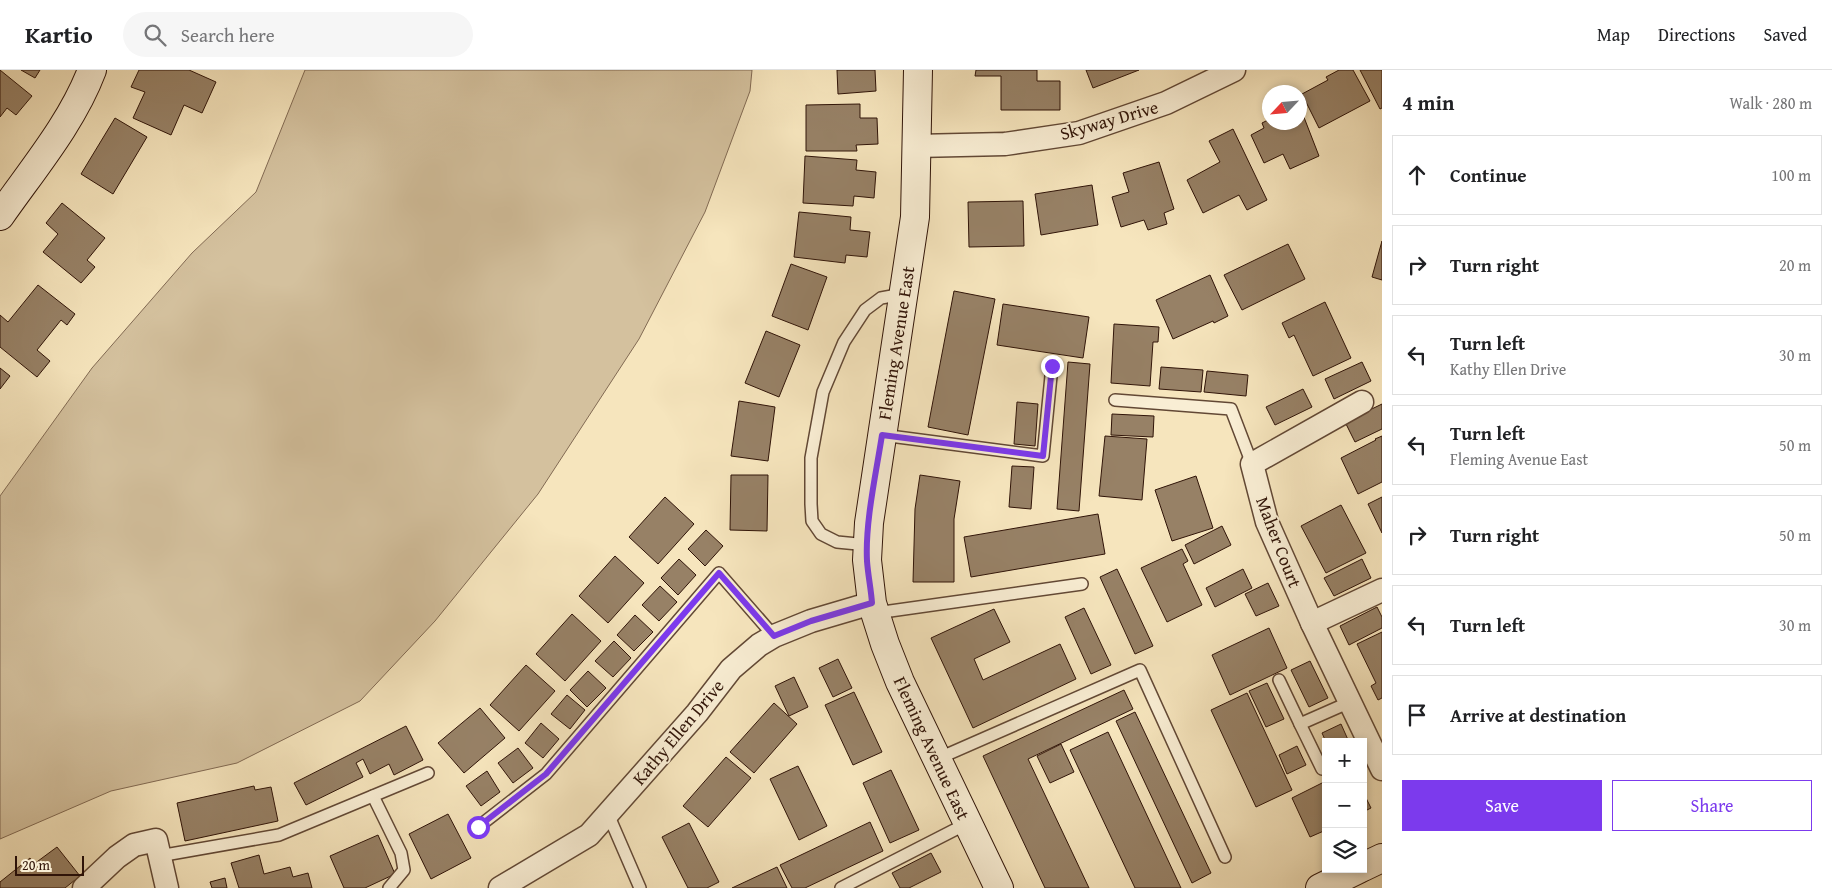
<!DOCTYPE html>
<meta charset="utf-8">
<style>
:root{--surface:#fff;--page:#f6f6f6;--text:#202124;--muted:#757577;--line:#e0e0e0;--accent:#7c3aed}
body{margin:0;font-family:"Gentium Book Plus",serif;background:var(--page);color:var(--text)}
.controls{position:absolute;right:15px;bottom:15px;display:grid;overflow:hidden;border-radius:0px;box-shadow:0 2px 8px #0003}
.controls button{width:45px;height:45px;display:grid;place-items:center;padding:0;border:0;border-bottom:1px solid var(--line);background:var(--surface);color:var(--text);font:25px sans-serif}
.compass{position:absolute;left:1262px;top:15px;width:45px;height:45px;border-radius:50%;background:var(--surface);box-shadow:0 2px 8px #0003;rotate:244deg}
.scale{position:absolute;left:15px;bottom:12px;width:69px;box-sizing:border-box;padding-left:5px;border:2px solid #301408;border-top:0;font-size:14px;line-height:18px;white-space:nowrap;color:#301408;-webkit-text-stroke:4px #f9eed4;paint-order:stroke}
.stop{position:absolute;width:15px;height:15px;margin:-11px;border:4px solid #7c3aed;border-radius:50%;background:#fff}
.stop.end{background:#7c3aed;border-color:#fff;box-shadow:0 1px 5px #0008}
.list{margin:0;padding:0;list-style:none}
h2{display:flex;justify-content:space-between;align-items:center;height:65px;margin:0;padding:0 20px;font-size:21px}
h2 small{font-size:16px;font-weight:400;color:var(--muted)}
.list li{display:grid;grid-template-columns:32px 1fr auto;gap:15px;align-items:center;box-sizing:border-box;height:80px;margin:0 10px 10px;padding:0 10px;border:1px solid var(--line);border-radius:0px}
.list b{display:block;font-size:19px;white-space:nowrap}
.list p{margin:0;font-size:16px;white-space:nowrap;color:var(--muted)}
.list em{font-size:16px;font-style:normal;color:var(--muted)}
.actions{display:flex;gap:10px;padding:15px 20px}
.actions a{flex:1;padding:11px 0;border:1px solid var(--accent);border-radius:0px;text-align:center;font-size:18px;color:var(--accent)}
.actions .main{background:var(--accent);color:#fff}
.icon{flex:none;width:28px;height:28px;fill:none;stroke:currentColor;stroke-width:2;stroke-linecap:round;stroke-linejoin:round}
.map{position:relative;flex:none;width:1382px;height:818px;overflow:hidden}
header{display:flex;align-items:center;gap:30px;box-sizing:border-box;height:70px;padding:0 25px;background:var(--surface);border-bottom:1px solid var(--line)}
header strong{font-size:24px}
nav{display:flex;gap:28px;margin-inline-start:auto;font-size:18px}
.search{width:350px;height:45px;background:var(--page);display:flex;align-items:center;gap:12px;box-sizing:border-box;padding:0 18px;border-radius:28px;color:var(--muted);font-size:19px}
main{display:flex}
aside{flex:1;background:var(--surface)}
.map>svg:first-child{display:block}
</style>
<header>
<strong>Kartio</strong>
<div class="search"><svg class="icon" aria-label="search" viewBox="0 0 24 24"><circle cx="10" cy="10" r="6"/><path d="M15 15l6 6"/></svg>Search here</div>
<nav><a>Map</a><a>Directions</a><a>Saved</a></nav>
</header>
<main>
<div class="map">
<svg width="1382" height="818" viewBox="0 0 1382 818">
<rect width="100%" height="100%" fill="#f6e5bd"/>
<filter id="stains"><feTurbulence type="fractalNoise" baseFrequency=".004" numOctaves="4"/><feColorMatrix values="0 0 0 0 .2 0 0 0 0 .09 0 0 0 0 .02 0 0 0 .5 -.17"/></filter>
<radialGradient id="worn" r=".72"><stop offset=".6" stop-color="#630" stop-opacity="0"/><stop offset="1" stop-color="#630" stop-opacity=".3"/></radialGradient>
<path fill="#d4c19e" stroke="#826a53" d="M305,0H752L750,21L705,142L639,269L538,424L435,551L360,631L237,693L111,721L0,769V426L92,298L192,183L256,122Z"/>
<g fill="#978166" stroke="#301408">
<path d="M0,0L32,26L16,45L7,38L0,47Z"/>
<path d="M21,0H40L35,8Z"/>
<path d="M139,0H189L216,12L202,43L184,35L171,65L133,48L145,22L131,17Z"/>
<path d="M837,0H875L876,21L838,24Z"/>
<path d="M976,0H1037V11H1060V40H1001V6H975Z"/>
<path d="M1086,0H1139L1093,18Z"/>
<path d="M1339,0H1353L1370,31L1319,58L1302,24L1328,10L1326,7Z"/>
<path d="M1360,0H1382V38L1380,39Z"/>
<path d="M860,34V48H877L878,74L856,75L857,81H806V35Z"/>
<path d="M1300,37L1319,86L1290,99L1283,84L1264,93L1251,65L1264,58L1262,53L1270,49V52H1300Z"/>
<path d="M115,48L147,67L113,124L81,104Z"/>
<path d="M1233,59L1267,130L1247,140L1239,125L1203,143L1187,110L1220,92L1209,71Z"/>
<path d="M805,86L857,90L856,100L876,102L874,128L854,126L853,136L803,133Z"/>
<path d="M1159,92L1174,139L1164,143L1167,154L1148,160L1144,150L1121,157L1112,127L1129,122L1123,103Z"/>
<path d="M1092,115L1098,155L1041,165L1035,124Z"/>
<path d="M1023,131L1024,176L969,177L968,132Z"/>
<path d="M62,133L105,168L87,190L95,197L81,213L43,182L58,164L46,153Z"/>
<path d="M799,142L851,147L850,160L870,162L867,187L846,185L845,193L794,187Z"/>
<path d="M1382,171V210L1372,207Z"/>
<path d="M1288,174L1305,209L1242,240L1224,205Z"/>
<path d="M791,194L827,207L808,260L772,246Z"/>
<path d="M1210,205L1228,246L1214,253L1213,251L1173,269L1156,230Z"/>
<path d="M38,215L75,244L67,255L61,250L37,280L50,291L37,307L0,277V245L8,252Z"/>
<path d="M954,221L995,229L968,365L928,357Z"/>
<path d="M1325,232L1351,288L1313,306L1294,265L1289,268L1282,253Z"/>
<path d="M1003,234L1089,247L1083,288L997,275Z"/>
<path d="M1114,254L1159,257L1158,272H1153L1150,316L1111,313Z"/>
<path d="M766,261L800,275L779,327L745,313Z"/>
<path d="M1068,292L1090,294L1079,441L1057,439Z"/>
<path d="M1362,292L1371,311L1334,329L1325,309Z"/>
<path d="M1161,297L1203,300L1201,322L1159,319Z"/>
<path d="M0,298L10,306L0,319Z"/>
<path d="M1207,301L1248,305L1246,326L1204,322Z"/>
<path d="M1303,319L1312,337L1275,355L1266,337Z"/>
<path d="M739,331L775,337L768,391L731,386Z"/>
<path d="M1017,332L1038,334L1035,376L1014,374Z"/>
<path d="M1382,334V359L1355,372L1345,352Z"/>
<path d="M1112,344L1154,346L1153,367L1111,365Z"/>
<path d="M1105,366L1147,369L1142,430L1099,426Z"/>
<path d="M1382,366V412L1358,424L1341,388L1376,370L1375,369Z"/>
<path d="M1012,396L1034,397L1031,439L1009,437Z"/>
<path d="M731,405H768L767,461L730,460Z"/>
<path d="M920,405L960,411L954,449V512H913L915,439Z"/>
<path d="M1196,406L1213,458L1172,471L1155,420Z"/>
<path d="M665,427L694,454L658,494L629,467Z"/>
<path d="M1382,427V463L1368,434Z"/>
<path d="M1341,435L1366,483L1326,503L1301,456Z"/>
<path d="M1098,444L1105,484L971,507L964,467Z"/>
<path d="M1222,456L1231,475L1194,494L1185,475Z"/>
<path d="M706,460L723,476L705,496L688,479Z"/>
<path d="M1182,479L1188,491L1183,494L1202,535L1167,552L1141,498Z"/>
<path d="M615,486L644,513L608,553L579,526Z"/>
<path d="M679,489L696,505L678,525L661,508Z"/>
<path d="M1362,489L1371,508L1334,526L1324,508Z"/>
<path d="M1117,499L1153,576L1135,584L1100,507Z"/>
<path d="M1243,499L1252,518L1215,537L1206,518Z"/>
<path d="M1268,513L1279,536L1256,546L1245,524Z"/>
<path d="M660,516L677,532L659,551L642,535Z"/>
<path d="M1377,537L1382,547V558L1349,575L1340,556Z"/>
<path d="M1084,538L1111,595L1091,604L1065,547Z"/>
<path d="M994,539L1010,572L974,589L983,610L1060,574L1076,609L973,658L931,568Z"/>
<path d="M572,544L601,571L565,611L536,584Z"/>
<path d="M635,545L653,562L634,581L617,565Z"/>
<path d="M1269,558L1287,598L1230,625L1212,585Z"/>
<path d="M1382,562V628L1378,630L1371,616L1376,613L1357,574Z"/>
<path d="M614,571L631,588L613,607L595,591Z"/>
<path d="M838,589L852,618L833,627L819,598Z"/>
<path d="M1310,591L1328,628L1309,637L1291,600Z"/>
<path d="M526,595L555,621L519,661L490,635Z"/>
<path d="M588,601L606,618L587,637L570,620Z"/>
<path d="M794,607L808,637L789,646L775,616Z"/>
<path d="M1267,613L1284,649L1266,657L1249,621Z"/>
<path d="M1124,620L1133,639L1028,689L1089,818H1045L983,686Z"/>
<path d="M854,622L882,682L853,695L825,635Z"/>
<path d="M1247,623L1292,720L1256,737L1211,640Z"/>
<path d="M567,625L585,640L570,659L551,644Z"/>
<path d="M774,633L797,654L754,703L730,682Z"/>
<path d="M480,638L505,668L464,703L438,673Z"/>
<path d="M1135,642L1211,803L1192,813L1116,651Z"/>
<path d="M541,653L559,669L543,688L525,673Z"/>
<path d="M1341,654L1349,672H1326L1322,663Z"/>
<path d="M406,656L423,690L394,705L389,694L370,704L363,689L356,693L363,707L306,735L294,713Z"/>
<path d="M1108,662L1181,818H1135L1070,680Z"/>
<path d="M1061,674L1074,702L1050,713L1037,686Z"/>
<path d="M1297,676L1306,695L1287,704L1279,685Z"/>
<path d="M518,678L533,698L513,713L498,693Z"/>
<path d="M726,687L751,708L708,757L683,736Z"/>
<path d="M798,696L827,756L799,770L770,709Z"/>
<path d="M891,700L919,760L890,773L863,713Z"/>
<path d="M487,701L500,722L481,736L466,716Z"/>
<path d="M1326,711V760L1310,767L1292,728Z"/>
<path d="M254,716L255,720L271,717L278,751L185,771L177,733Z"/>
<path d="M1363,722L1371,738L1363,742Z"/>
<path d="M448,744L471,788L431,809L409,764Z"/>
<path d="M870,752L883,781L805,818H792L780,795Z"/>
<path d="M689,753L719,812L707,818H688L662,767Z"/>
<path d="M378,765L395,804L365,818H344L330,786Z"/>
<path d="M57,777L80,806L65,818H0V812L30,788L34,794Z"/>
<path d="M931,783L941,802L909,818H900L892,803Z"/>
<path d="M259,785L264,804L290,797L293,807L308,803L312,818H239L231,793Z"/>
<path d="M777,797L787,818H732Z"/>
<path d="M225,808L227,818H212L210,812Z"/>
</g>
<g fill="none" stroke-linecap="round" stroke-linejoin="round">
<g stroke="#624835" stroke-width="14">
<g id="lane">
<path d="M1115,330L1231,339L1252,394"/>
<path d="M882,365L1043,386L1052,296"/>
<path d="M868,475L837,472L821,464L812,451L811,434V388L823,322L844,272L865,240L881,228L903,224"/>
<path d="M876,543L1082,514"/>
<path d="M1279,610L1300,654"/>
<path d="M937,689L1140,600L1225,787"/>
<path d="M1322,699L1300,654L1350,632"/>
<path d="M373,726L401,783L404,800L389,818"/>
<path d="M608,744L640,818"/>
<path d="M478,757L546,704L719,503L774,566"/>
<path d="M159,786L279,765L428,703"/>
<path d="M841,818L968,753"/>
</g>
</g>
<g stroke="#624835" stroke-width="25">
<g id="street">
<path d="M916,76L1005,74L1079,63L1166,33L1234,0"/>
<path d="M1362,332L1252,394L1267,452L1312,553L1382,699"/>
<path d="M1312,553L1382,520"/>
<path d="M84,818L117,787L134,775L156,770L167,818"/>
<path d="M500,818L589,765L697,643L731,599L759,575L774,566L811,551L872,533"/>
</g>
</g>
<g stroke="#301408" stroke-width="30">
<g id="secondary">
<path d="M918,0L915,147L869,453L867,490L872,533L885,574L900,612L999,818"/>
<path d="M0,146C32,100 72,53 92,0"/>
<path d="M1363,797L1382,788"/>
<path d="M1320,818L1359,799"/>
</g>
</g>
<use href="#lane" stroke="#f9eed4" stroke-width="11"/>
<use href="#street" stroke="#f9eed4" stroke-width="22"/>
<use href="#secondary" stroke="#f9eed4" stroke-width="28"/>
</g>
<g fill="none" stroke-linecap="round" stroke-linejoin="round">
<path stroke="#7c3aed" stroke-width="6" d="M478,757L546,704L719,503L774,566L811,551L872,533C871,519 868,505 867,491C865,452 876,404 882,365L1043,386L1052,296"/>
</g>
<g text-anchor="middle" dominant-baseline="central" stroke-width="4" stroke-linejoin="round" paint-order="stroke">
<g font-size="18" fill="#301408" stroke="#f9eed4">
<text transform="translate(1109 50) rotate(-16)">Skyway Drive</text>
<text transform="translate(896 273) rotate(-81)">Fleming Avenue East</text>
<text transform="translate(1279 472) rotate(69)">Maher Court</text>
<text transform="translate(678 662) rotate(-50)">Kathy Ellen Drive</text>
<text transform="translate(932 678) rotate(65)">Fleming Avenue East</text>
</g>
</g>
<rect width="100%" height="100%" filter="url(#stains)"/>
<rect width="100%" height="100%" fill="url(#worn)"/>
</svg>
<div class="controls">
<button>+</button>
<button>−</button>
<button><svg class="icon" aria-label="layers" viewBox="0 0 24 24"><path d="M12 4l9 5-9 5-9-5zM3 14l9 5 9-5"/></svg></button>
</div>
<svg class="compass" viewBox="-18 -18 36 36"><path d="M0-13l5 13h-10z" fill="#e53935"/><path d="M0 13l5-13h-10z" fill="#757577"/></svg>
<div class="scale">20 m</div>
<div class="stop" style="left:478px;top:757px"></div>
<div class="stop end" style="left:1052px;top:296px"></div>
</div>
<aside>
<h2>4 min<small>Walk · 280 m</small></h2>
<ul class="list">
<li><svg class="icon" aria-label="ahead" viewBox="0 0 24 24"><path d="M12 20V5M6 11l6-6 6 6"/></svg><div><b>Continue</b></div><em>100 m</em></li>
<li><svg class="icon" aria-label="right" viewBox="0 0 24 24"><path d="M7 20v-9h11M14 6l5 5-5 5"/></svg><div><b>Turn right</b></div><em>20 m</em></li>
<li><svg class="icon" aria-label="left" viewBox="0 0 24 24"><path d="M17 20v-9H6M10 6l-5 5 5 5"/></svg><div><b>Turn left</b><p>Kathy Ellen Drive</p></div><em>30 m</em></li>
<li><svg class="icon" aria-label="left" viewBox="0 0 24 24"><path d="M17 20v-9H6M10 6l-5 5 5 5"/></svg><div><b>Turn left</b><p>Fleming Avenue East</p></div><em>50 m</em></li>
<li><svg class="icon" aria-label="right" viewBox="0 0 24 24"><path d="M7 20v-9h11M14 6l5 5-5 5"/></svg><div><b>Turn right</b></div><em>50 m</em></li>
<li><svg class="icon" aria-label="left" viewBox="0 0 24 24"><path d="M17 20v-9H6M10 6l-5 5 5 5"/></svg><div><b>Turn left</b></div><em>30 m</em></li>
<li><svg class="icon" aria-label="arrive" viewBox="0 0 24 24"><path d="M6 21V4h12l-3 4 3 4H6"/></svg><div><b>Arrive at destination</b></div></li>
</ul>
<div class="actions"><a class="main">Save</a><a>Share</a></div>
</aside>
</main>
